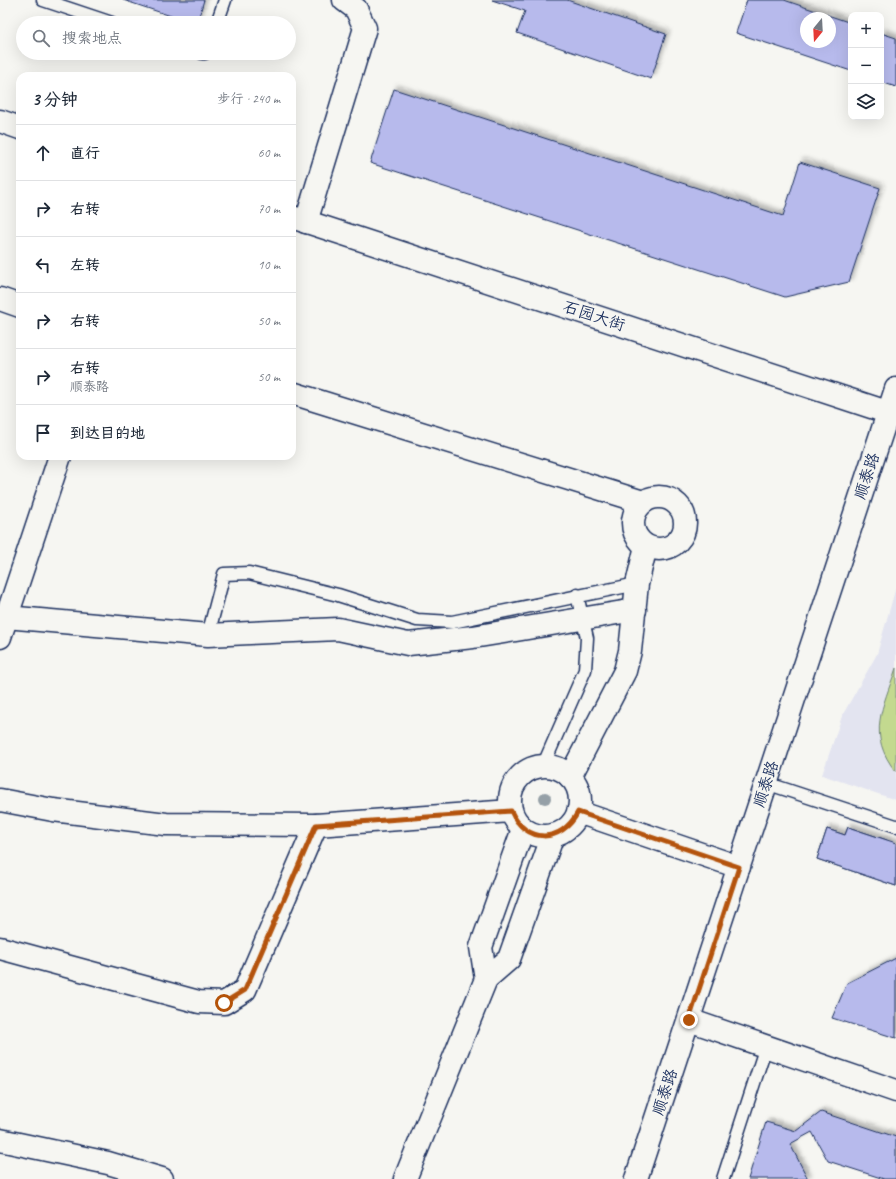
<!DOCTYPE html>
<html lang="zh">
<meta charset="utf-8">
<style>
:root{--surface:#fff;--page:#f2f2f3;--text:#1f2937;--muted:#747a83;--line:#e0e1e3}
body{margin:0;font-family:Caveat,"LXGW WenKai TC",sans-serif;background:var(--page);color:var(--text)}
.controls{position:absolute;right:12px;top:12px;display:grid;overflow:hidden;border-radius:8px;box-shadow:0 4px 16px #0002}
.controls button{width:36px;height:36px;display:grid;place-items:center;padding:0;border:0;border-bottom:1px solid var(--line);background:var(--surface);color:var(--text);font:20px sans-serif}
.compass{position:absolute;left:800px;top:12px;width:36px;height:36px;border-radius:50%;background:var(--surface);box-shadow:0 4px 16px #0002;rotate:198deg}
.stop{position:absolute;width:12px;height:12px;margin:-9px;border:3px solid #b45309;border-radius:50%;background:#fff}
.stop.end{background:#b45309;border-color:#fff;box-shadow:0 1px 4px #0008}
.list{margin:0;padding:0;list-style:none}
h2{display:flex;justify-content:space-between;align-items:center;height:52px;margin:0;padding:0 16px;font-size:17px}
h2 small{font-size:13px;font-weight:400;color:var(--muted)}
.list li{display:grid;grid-template-columns:26px 1fr auto;gap:12px;align-items:center;box-sizing:border-box;height:56px;padding:0 16px;border-top:1px solid var(--line)}
.list b{display:block;font-size:15px;white-space:nowrap}
.list p{margin:0;font-size:13px;white-space:nowrap;color:var(--muted)}
.list em{font-size:13px;font-style:normal;color:var(--muted)}
.icon{flex:none;width:22px;height:22px;fill:none;stroke:currentColor;stroke-width:2;stroke-linecap:round;stroke-linejoin:round}
.map{position:relative;flex:none;width:896px;height:1179px;overflow:hidden}
.search{position:absolute;background:var(--surface);box-shadow:0 4px 16px #0002;left:16px;top:16px;width:280px;height:44px;display:flex;align-items:center;gap:10px;box-sizing:border-box;padding:0 14px;border-radius:22px;color:var(--muted);font-size:15px}
.panel{position:absolute;background:var(--surface);box-shadow:0 4px 16px #0002;left:16px;top:72px;width:280px;height:388px;border-radius:12px}
.map>svg:first-child{display:block}
</style>
<div class="map">
<svg width="896" height="1179" viewBox="0 0 896 1179">
<defs>
<filter id="shadow"><feDropShadow dx="3.5" dy="-3.5" stdDeviation="2" flood-color="#0004"/></filter>
</defs>
<rect width="100%" height="100%" fill="#f6f6f2"/>
<filter id="ink" filterUnits="userSpaceOnUse"><feTurbulence type="fractalNoise" baseFrequency=".025" numOctaves="2"/><feDisplacementMap in="SourceGraphic" scale="8" xChannelSelector="R" yChannelSelector="G"/><feConvolveMatrix kernelMatrix="1 2 1 2 8 2 1 2 1" color-interpolation-filters="sRGB"/></filter>
<g filter="url(#ink)">
<path fill="#e3e4f0" d="M896,587V800L822,775L842,716L877,654Z"/>
<path fill="#c3d98f" stroke="#6f8476" d="M896,668V772C866,734 883,708 896,668Z"/>
<g fill="#b7baec" stroke="#1b2f5e" fill-rule="evenodd" filter="url(#shadow)">
<path d="M123,0H204L197,23H192Z"/>
<path d="M492,0H567L666,34L651,79L517,33L525,11Z"/>
<path d="M747,0H784L851,23V71L736,33ZM806,18H830V42H806Z"/>
<path d="M881,33L896,38V87L881,82Z"/>
<path d="M394,89L783,216L800,162L880,188L849,282L785,297L370,163Z"/>
<path d="M848,827L887,840L885,856L896,860V886L817,859L827,829L845,835Z"/>
<path d="M848,827L896,843V886L817,859L827,829L845,835Z"/>
<path d="M896,958V1038L832,1018L847,983Z"/>
<path d="M821,1112L896,1137V1179H884L828,1161L812,1132L790,1144L808,1179H748L766,1122L796,1131Z"/>
</g>
<g fill="none" stroke-linecap="round" stroke-linejoin="round">
<g stroke="#1b2f5e" stroke-width="15">
<g id="service">
<path d="M43,0L112,23"/>
<path d="M217,23L225,0"/>
<path d="M202,53H205"/>
<path d="M208,635L224,574L249,573L338,595L417,620L452,622L637,584"/>
<path d="M543,766L585,670L587,638L577,595"/>
<path d="M766,783L896,826"/>
<path d="M723,1179L766,1046"/>
</g>
</g>
<g stroke="#1b2f5e" stroke-width="25">
<g id="minor">
<path d="M306,222L365,28L356,9L344,0"/>
<path d="M0,299L20,306"/>
<path d="M292,393L643,502"/>
<circle cx="659" cy="523" r="26"/>
<path d="M6,617L208,635L338,629L408,644L473,637L635,610"/>
<path d="M0,637L60,456"/>
<circle cx="545" cy="801" r="35"/>
<path d="M570,777L625,671L630,651L637,584L646,546"/>
<path d="M0,800L53,810L166,824L316,825L511,811"/>
<path d="M578,812L739,867"/>
<path d="M523,829L481,947L486,979L509,959L553,835"/>
<path d="M0,948L199,1002L224,1003L245,990L316,825"/>
<path d="M689,1020L896,1091"/>
<path d="M0,1140L108,1163L162,1179"/>
<path d="M405,1179L486,979"/>
</g>
</g>
<g stroke="#1b2f5e" stroke-width="25">
<g id="tertiary">
<path d="M0,121L20,128"/>
<path d="M292,217L896,415"/>
<path d="M636,1179L896,389"/>
</g>
</g>
<use href="#service" stroke="#f6f6f2" stroke-width="12"/>
<use href="#minor" stroke="#f6f6f2" stroke-width="22"/>
<use href="#tertiary" stroke="#f6f6f2" stroke-width="22"/>
</g>
<circle fill="#95a0a7" cx="545" cy="798" r="6"/>
</g>
<g fill="none" stroke-linecap="round" stroke-linejoin="round" filter="url(#ink)">
<path stroke="#b45309" stroke-width="5" d="M224,1003L245,990L316,825L511,811C526,844 561,844 578,812L739,867L689,1020"/>
</g>
<g text-anchor="middle" dominant-baseline="central" stroke-width="3.5" stroke-linejoin="round" paint-order="stroke">
<g font-size="16" fill="#1b2f5e" stroke="#f6f6f2">
<text transform="translate(594 316) rotate(18)">石园大街</text>
<text transform="translate(867 476) rotate(-72)">顺泰路</text>
<text transform="translate(766 784) rotate(-72)">顺泰路</text>
<text transform="translate(665 1092) rotate(-72)">顺泰路</text>
</g>
</g>
</svg>
<div class="controls">
<button>+</button>
<button>−</button>
<button><svg class="icon" aria-label="layers" viewBox="0 0 24 24"><path d="M12 4l9 5-9 5-9-5zM3 14l9 5 9-5"/></svg></button>
</div>
<svg class="compass" viewBox="-18 -18 36 36"><path d="M0-13l5 13h-10z" fill="#e53935"/><path d="M0 13l5-13h-10z" fill="#747a83"/></svg>
<div class="stop" style="left:224px;top:1003px"></div>
<div class="stop end" style="left:689px;top:1020px"></div>
<div class="search"><svg class="icon" aria-label="search" viewBox="0 0 24 24"><circle cx="10" cy="10" r="6"/><path d="M15 15l6 6"/></svg>搜索地点</div>
<section class="panel">
<h2>3 分钟<small>步行 · 240 m</small></h2>
<ul class="list">
<li><svg class="icon" aria-label="ahead" viewBox="0 0 24 24"><path d="M12 20V5M6 11l6-6 6 6"/></svg><div><b>直行</b></div><em>60 m</em></li>
<li><svg class="icon" aria-label="right" viewBox="0 0 24 24"><path d="M7 20v-9h11M14 6l5 5-5 5"/></svg><div><b>右转</b></div><em>70 m</em></li>
<li><svg class="icon" aria-label="left" viewBox="0 0 24 24"><path d="M17 20v-9H6M10 6l-5 5 5 5"/></svg><div><b>左转</b></div><em>10 m</em></li>
<li><svg class="icon" aria-label="right" viewBox="0 0 24 24"><path d="M7 20v-9h11M14 6l5 5-5 5"/></svg><div><b>右转</b></div><em>50 m</em></li>
<li><svg class="icon" aria-label="right" viewBox="0 0 24 24"><path d="M7 20v-9h11M14 6l5 5-5 5"/></svg><div><b>右转</b><p>顺泰路</p></div><em>50 m</em></li>
<li><svg class="icon" aria-label="arrive" viewBox="0 0 24 24"><path d="M6 21V4h12l-3 4 3 4H6"/></svg><div><b>到达目的地</b></div></li>
</ul>
</section>
</div>
